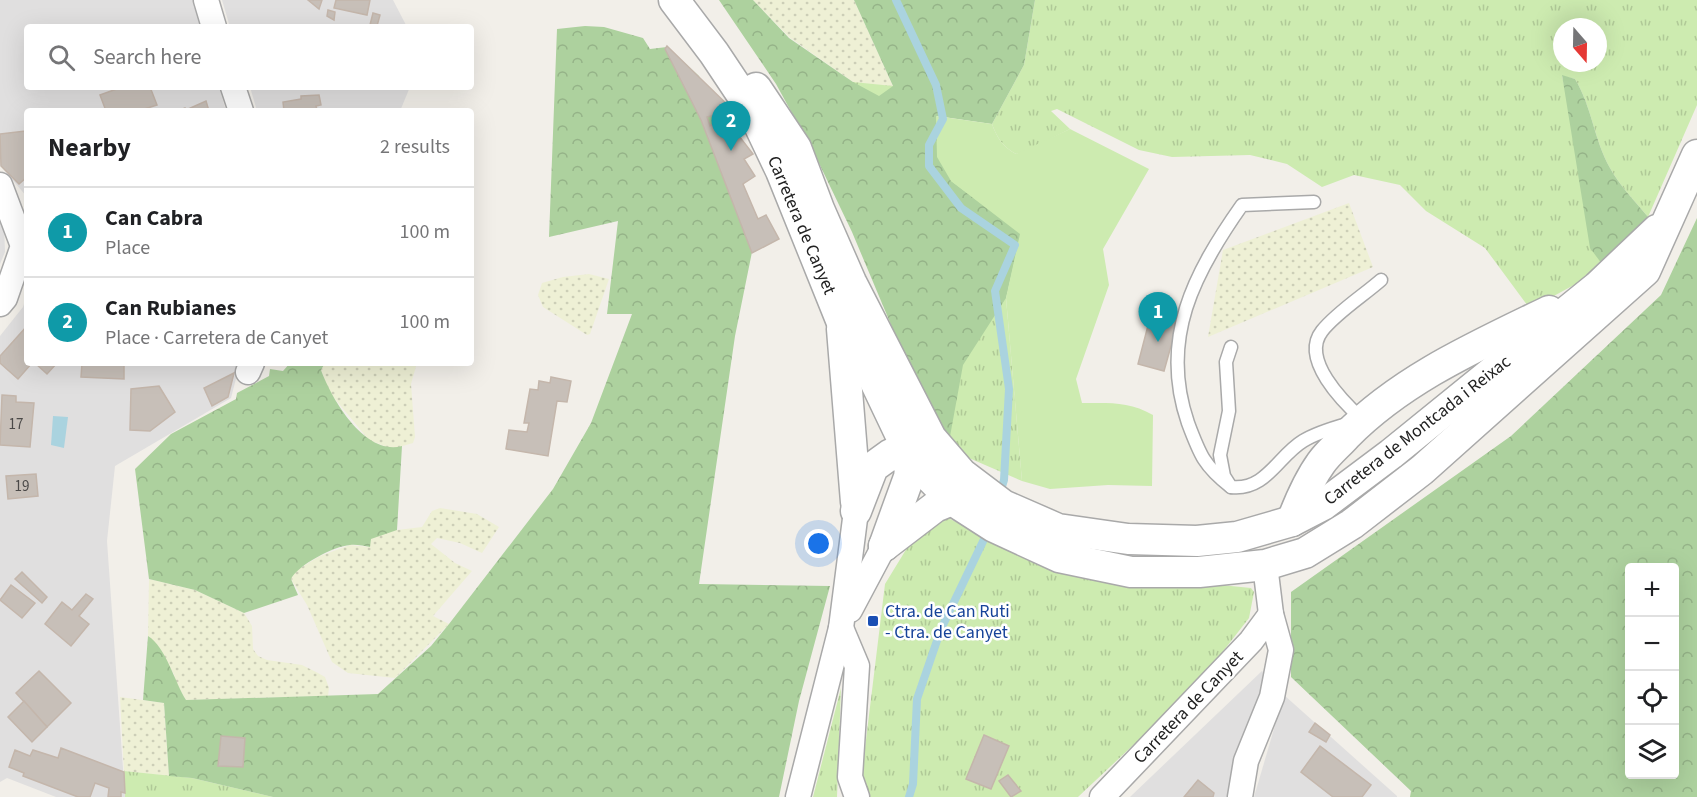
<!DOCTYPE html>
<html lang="en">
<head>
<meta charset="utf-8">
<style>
	:root { --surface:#fff; --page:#f6f6f6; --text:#202124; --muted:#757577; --line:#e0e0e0; --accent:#d40000 }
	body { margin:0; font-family:"Source Sans 3",sans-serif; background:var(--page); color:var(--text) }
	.controls { position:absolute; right:18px; bottom:18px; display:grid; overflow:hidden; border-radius:6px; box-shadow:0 6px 24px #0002 }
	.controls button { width:54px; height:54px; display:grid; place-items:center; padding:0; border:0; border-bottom:2px solid var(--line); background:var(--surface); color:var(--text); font:30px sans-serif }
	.compass { position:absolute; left:1553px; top:18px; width:54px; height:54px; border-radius:50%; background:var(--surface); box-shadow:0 6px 24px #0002; rotate:160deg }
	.you { position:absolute; left:819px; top:544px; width:21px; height:21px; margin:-15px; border:4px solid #fff; border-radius:50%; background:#1a73e8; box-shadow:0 0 0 9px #1a73e833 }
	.badge { display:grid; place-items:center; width:39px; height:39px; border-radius:50%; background:var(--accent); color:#fff; font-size:20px; font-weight:700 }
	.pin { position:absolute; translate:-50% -50px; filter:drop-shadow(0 2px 3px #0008) }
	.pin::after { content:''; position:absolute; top:32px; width:21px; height:18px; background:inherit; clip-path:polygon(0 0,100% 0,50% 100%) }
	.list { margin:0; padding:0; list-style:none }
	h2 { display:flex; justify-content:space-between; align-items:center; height:78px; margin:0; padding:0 24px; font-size:26px }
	h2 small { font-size:20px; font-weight:400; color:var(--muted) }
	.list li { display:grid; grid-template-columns:39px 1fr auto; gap:18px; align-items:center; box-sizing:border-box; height:90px; padding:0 24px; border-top:2px solid var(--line) }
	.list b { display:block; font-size:22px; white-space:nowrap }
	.list p { margin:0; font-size:20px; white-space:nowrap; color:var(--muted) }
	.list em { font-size:20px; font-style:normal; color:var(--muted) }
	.icon { flex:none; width:33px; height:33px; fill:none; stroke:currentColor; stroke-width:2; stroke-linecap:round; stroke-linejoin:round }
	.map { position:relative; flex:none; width:1697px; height:797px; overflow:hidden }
	.search { position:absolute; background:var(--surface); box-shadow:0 6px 24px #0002; left:24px; top:24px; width:450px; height:66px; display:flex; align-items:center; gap:15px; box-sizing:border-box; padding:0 21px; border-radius:6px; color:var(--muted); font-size:22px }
	.panel { position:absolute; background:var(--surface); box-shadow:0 6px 24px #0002; left:24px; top:108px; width:450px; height:258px; border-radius:6px }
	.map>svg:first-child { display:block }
</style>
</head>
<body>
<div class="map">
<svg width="1697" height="797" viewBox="0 0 1697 797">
	<defs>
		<pattern id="farmland-dots" width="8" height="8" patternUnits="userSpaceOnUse" patternTransform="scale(1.5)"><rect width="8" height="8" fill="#eef0d5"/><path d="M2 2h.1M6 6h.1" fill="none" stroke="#ccceb7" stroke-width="1.8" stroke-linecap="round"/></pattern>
		<pattern id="grass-tufts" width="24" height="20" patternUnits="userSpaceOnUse" patternTransform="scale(1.5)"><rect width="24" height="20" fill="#cdebb0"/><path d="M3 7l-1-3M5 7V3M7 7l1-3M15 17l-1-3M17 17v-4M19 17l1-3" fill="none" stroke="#b0c997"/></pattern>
		<pattern id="forest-crowns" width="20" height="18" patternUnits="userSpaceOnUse" patternTransform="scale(1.5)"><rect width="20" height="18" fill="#add19e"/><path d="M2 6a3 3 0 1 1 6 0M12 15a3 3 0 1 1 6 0" fill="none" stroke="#95b388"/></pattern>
	</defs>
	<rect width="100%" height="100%" fill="#f2efe9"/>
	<g fill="#e0dfdf">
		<polygon points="0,0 193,0 201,27 27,27 27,87 219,87 226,111 27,111 27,197 0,165"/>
		<polygon points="222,0 393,0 407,27 230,27"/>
		<polygon points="250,87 410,87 400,111 257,111"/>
		<polygon points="0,216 4,224 5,252 0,264"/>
		<polygon points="27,294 27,363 240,363 231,398 115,466 107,541 125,797 56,797 7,778 0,782 0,336 23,307"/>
		<polygon points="1262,671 1268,677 1233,797 1130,797"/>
		<polygon points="1284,695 1397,796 1397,797 1254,797"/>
	</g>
	<g fill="url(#farmland-dots)">
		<polygon points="753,0 854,0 893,86 879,96 853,82 789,37"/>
		<polygon points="1349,203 1373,267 1208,337 1223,250"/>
		<polygon points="589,274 609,279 590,334 587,335 543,307 538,295 542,283 563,277"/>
		<polygon points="325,363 417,363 411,384 415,437 413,443 392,449 369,440 329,392 321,370"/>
		<polygon points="440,508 477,514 499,527 482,553 460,543 437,538 431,544 455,563 472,571 433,616 449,624 395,678 348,673 332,662 307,605 291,579 294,572 320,556 350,545 369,547 371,539 389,531 422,527 432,511"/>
		<polygon points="149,579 195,590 244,613 252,626 253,649 258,656 267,660 302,665 318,673 325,677 329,688 328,696 186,700 175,682 174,674 148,636"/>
		<polygon points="120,697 164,703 169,776 124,771"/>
	</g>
	<g fill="url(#grass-tufts)" fill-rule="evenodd">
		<path d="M1035,0H1697V105L1648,217C1635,201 1619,185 1610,168C1594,140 1592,107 1575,79L1562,76L1605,268L1530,309L1485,248L1426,211L1400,185L1354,175L1322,187L1287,164L1250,155L1172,157L1139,150L1057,109L1051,111L1070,129L1024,152L1016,154C1003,147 997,138 992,124L1024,65ZM1562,27H1598V63H1562Z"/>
		<polygon points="853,82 893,86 936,116 937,157 1021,233 1006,298 1022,481 962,455 947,435"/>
		<polygon points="946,517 1050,568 1251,588 1254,592 1249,618 1196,686 1078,797 863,797 860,789 885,584 907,548 925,527"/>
		<polygon points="841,688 837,797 813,797"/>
		<polygon points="124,771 192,778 273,797 125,797"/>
	</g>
	<g fill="url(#forest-crowns)" fill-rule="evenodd">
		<polygon points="719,0 753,0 789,38 853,82 879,96 893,86 854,0 1035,0 1024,65 992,124 937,116 951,181 1021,233 1006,298 963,365 949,442 897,339 852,232 816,157 776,84"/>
		<path d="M585,26L604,27L643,38L650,49L667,47L699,76L719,125L711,142L752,252L735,336L699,584L830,586L799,701L779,797H273L192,778L169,776L164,703L143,700L148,636C166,647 175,683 186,700L378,694L431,646L449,624L553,489L591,423L632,314H607L618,221L549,237L557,29Z"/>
		<path d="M1562,75L1575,79C1592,107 1594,140 1610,168C1619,185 1635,201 1648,217L1642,231L1605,268L1590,248Z"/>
		<path d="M1697,218V797H1410L1411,791L1291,677V592L1511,436L1661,295ZM1630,568H1674V774H1630Z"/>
		<path d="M290,363H325L321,370C332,400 365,456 402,446L397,530L371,539L370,547C364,546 356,544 350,545C334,546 298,565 291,579L298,595L244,613L195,590L149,579L135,469L171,434L236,399L237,393L269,376L270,369L283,371Z"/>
	</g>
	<path fill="#cdebb0" d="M936,116L992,124C997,138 1003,147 1016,154L1070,129L1149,169L1103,249L1109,285L1076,379L1082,403C1108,403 1129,401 1153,415L1152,486L1108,485L1050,489L1022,481L1006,298L1020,234L951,181L937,157Z"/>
	<polygon fill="#aad3df" points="53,416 68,417 64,448 51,445"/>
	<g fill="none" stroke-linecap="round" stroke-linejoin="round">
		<g stroke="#aad3df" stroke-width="8">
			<polyline points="896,0 936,85 943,119 929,145 929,166 961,208 1015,245 995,291 1009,389 1004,480 999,496"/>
			<polyline points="909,797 913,784 917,699 941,629 988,531"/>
		</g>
	</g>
	<g fill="#c7bfb8" stroke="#c4b6ab" stroke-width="1.5">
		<polygon points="308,0 322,0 319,9"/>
		<polygon points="336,0 370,0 367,15 334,8"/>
		<polygon points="328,10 335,12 334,20 327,16"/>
		<polygon points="373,13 380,15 377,26 370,25"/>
		<polygon points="667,46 733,110 707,117 710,126 715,122 721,130 729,123 753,154 744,159 755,176 743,184 758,219 766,215 779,239 752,253 701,120 665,49"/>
		<polygon points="122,87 150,87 157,105 138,111 106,111 100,95"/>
		<polygon points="319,95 321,105 316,106 317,110 284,111 283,102 301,99 301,96"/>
		<polygon points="206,101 209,111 178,111 185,108 186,110"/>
		<polygon points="25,131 27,177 19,184 1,166 0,134"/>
		<polygon points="1151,314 1178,321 1164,371 1138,364"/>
		<polygon points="27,326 27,363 32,363 18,379 0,363 0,356"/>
		<polygon points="35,363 57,363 47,374"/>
		<polygon points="82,363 124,363 124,379 81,377"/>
		<polygon points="234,373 228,397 212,406 204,388"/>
		<polygon points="551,377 571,381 567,402 557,401 548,456 506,449 509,430 527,432 529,423 524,423 530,389 538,390 539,381 550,383"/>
		<polygon points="159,386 175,412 150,431 130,430 131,389"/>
		<polygon points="2,395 16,396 16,402 34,403 30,447 0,445"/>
		<polygon points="36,474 38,496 8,499 6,476"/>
		<polygon points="22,572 47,597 42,603 15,579"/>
		<polygon points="11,585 35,603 22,618 0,600"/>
		<polygon points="86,594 93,599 79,616 89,624 71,646 45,624 62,602 72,610"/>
		<polygon points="39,671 71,703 47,727 16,693"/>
		<polygon points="24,701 47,727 32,742 8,717"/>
		<polygon points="1315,723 1330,735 1326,742 1309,732"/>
		<polygon points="984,735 1009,746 991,789 966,779"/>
		<polygon points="221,736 245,738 243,767 218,766"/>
		<polygon points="1320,746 1371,785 1362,797 1333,797 1301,772"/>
		<polygon points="61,748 124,772 125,793 121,792 121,797 108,797 109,788 95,783 90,797 78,797 23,776 24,773 9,767 15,750 30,756 33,750 58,758"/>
		<polygon points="1008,775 1021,791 1011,797 999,781"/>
		<polygon points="1198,780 1214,793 1213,797 1184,797"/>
	</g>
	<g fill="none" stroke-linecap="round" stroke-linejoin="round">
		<g stroke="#a9a9a9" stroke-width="15">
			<g id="service">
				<path d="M1231,347L1226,362L1229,411L1220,455L1224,476L1231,487C1266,491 1278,456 1303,441C1316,433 1333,428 1347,424"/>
				<path d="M1363,420C1343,402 1300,359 1322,331C1336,313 1364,295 1381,280"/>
				<path d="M1231,487C1204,466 1200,455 1188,423C1159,339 1194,273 1242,205L1314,202"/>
			</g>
		</g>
		<g stroke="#a9a9a9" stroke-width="27">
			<g id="minor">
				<polyline points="206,0 214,27"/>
				<polyline points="233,87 241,111"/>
				<polyline points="0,185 23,246 5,298 0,304"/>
				<polyline points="248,372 252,363"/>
				<polyline points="850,610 884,546"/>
				<polyline points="841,628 857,666 850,777 857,797"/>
				<polyline points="798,797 841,628 856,511"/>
				<polyline points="1102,797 1251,641 1271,614"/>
				<polyline points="1240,797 1246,761 1272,697 1281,650 1271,614 1265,565"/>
			</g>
		</g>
		<g stroke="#a9a9a9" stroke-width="33">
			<g id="tertiary">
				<polyline points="674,0 714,53 752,110 781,171 841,320 872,375 912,459 952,500 994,527 1059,557 1131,572 1199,572 1265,565 1305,553 1352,524 1422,470 1645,271 1697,155"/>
				<polyline points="756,88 796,148 819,209 851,282 931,438 962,474 1003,505 1058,529 1128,539 1197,541 1237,537 1292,521 1323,505 1391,454 1597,287 1657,230"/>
				<polyline points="842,329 856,502"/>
				<polyline points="856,511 873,467 891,454 926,463"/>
				<path d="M1292,521C1300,500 1308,481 1321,463C1328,453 1338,445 1346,436C1402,379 1477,346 1549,311"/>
				<polyline points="884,546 909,477 913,445"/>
				<polyline points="884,546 935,507 952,500"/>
			</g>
		</g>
		<use href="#service" stroke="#fff" stroke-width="12"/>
		<use href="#minor" stroke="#fff" stroke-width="24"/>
		<use href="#tertiary" stroke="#fff" stroke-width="30"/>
	</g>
	<rect fill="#1a4fb4" stroke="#fff" stroke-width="2" x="867" y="615" width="12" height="12" rx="3"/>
	<g text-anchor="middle" stroke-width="5" stroke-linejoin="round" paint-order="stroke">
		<g font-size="15" fill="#4b4948">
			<text x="16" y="429">17</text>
			<text x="22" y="491">19</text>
		</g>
		<g font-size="18" fill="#222" stroke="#fff">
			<text transform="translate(802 225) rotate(67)" y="6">Carretera de Canyet</text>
			<text transform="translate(1417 430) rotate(-38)" y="6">Carretera de Montcada i Reixac</text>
			<text transform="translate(1188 707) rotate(-46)" y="6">Carretera de Canyet</text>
		</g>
		<g font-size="18" fill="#164399" stroke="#fff" text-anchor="start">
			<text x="885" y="617">Ctra. de Can Ruti<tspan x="885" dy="21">- Ctra. de Canyet</tspan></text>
		</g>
	</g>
</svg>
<div class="controls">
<button>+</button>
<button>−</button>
<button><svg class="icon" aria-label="locate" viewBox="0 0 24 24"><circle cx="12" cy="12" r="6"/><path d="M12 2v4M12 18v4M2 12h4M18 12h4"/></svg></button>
<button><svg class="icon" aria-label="layers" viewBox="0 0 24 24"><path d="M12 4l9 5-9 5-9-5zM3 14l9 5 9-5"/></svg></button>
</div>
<svg class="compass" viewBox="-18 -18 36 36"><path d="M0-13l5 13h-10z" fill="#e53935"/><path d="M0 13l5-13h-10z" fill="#757577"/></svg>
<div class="you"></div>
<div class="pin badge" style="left:1158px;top:342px;background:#0f9aa8">1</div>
<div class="pin badge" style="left:731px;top:151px;background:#0f9aa8">2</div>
<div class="search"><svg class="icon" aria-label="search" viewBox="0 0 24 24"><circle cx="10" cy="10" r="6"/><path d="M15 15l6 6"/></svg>Search here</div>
<section class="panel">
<h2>Nearby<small>2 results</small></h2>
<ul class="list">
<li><span class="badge" style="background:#0f9aa8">1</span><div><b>Can Cabra</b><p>Place</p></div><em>100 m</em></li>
<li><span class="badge" style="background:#0f9aa8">2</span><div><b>Can Rubianes</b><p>Place · Carretera de Canyet</p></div><em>100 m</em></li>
</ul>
</section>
</div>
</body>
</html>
